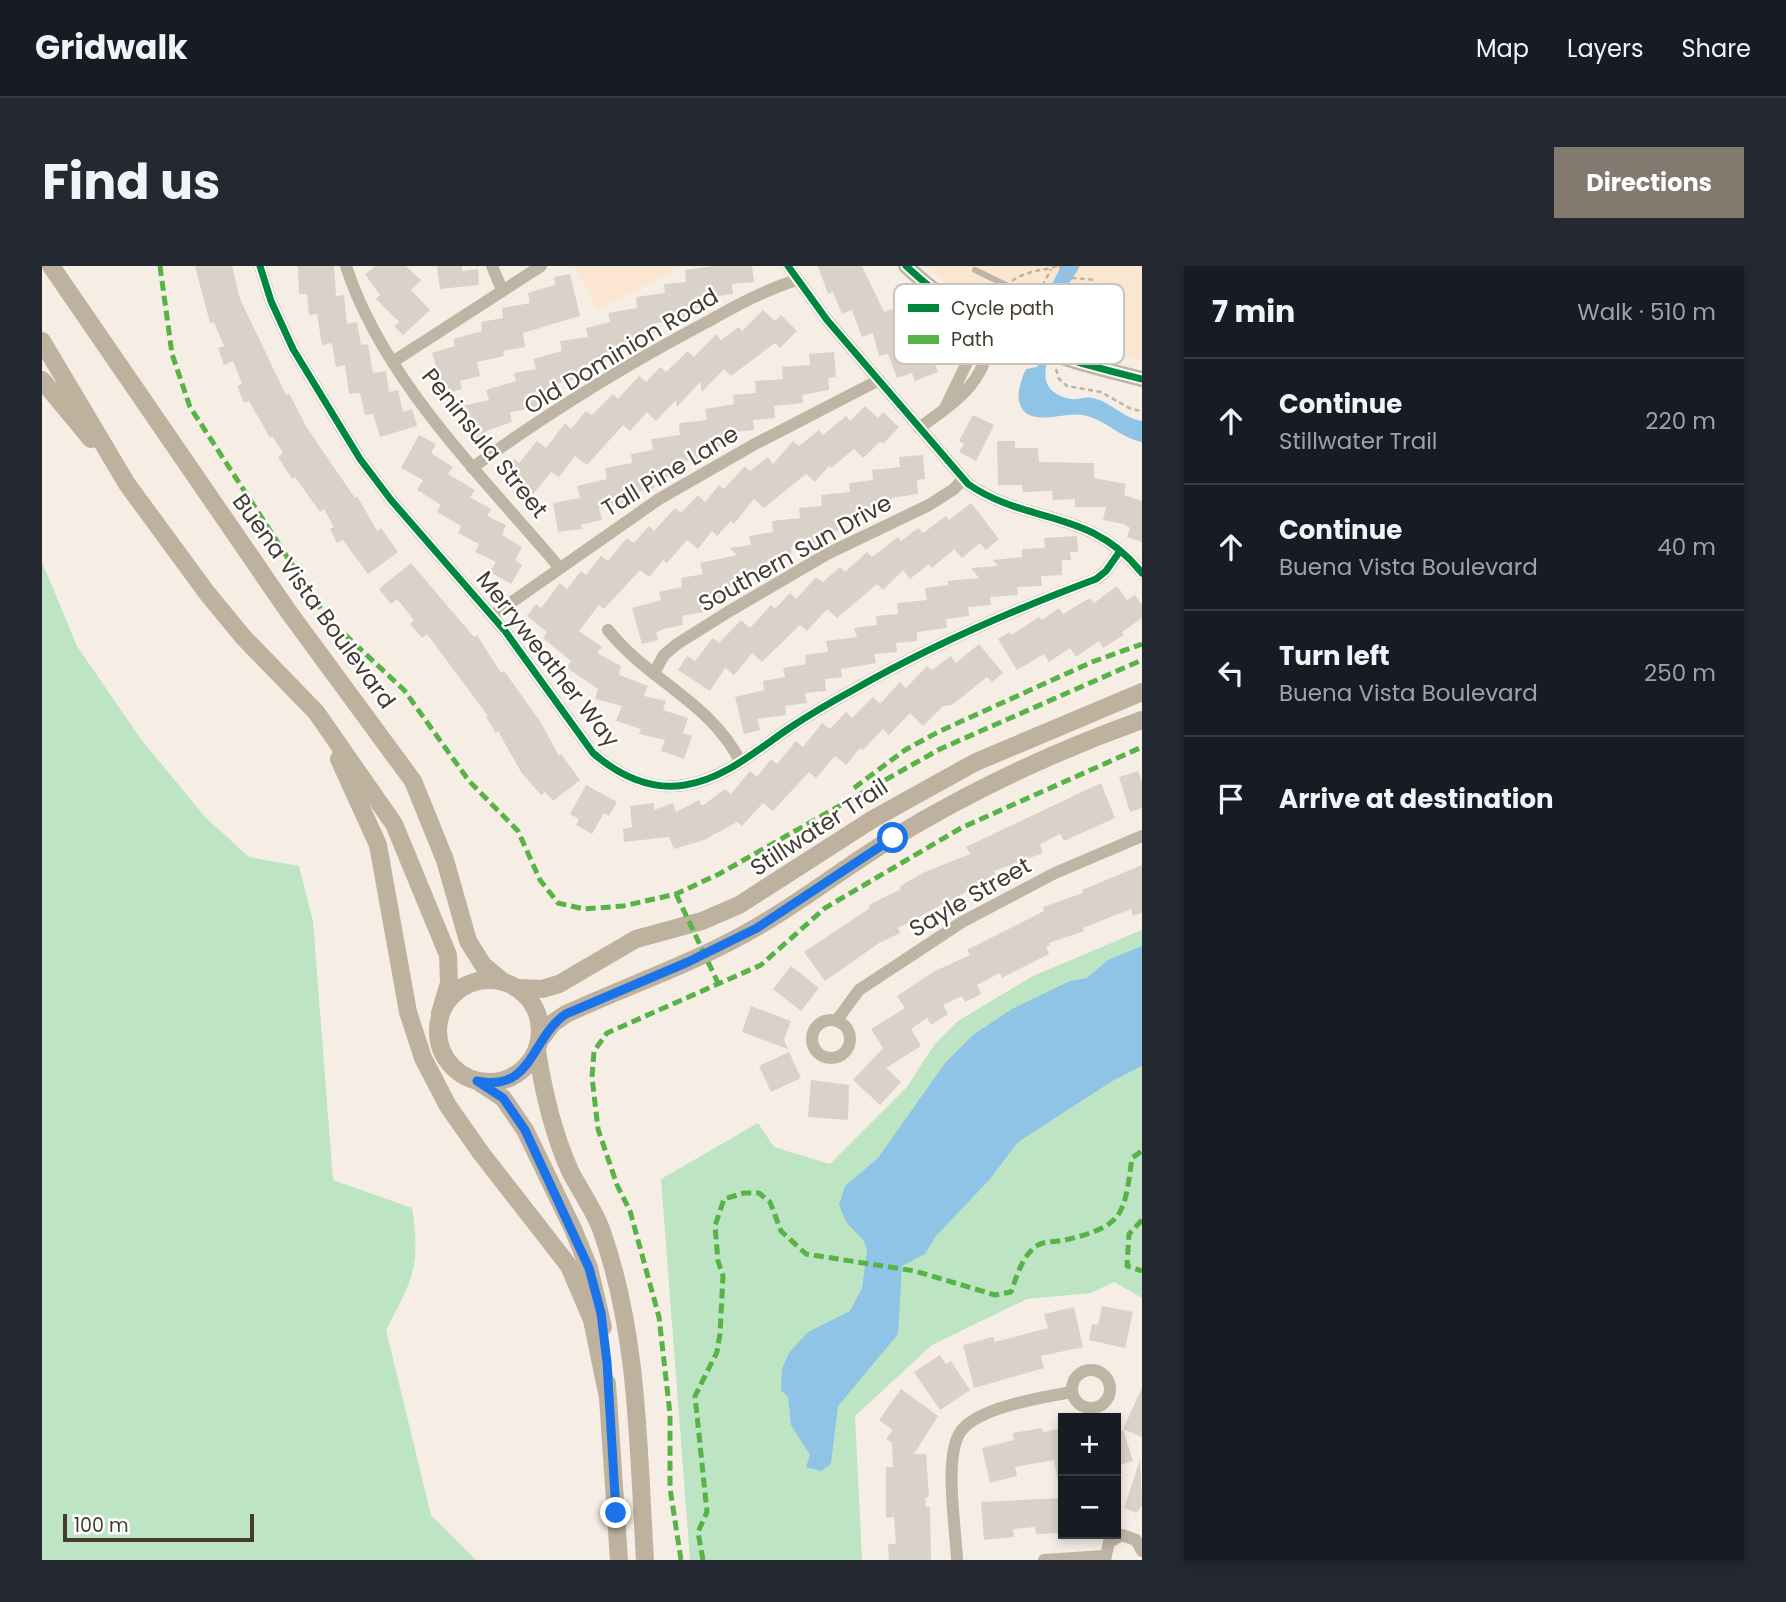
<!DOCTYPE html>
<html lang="en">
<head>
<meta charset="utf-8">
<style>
	:root { --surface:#171b24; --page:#242831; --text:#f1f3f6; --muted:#9ea1a6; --line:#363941; --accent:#827a6f }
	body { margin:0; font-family:Poppins,sans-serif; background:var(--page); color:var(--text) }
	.controls { position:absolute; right:21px; bottom:21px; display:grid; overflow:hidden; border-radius:0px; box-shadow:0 4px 10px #0003 }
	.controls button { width:63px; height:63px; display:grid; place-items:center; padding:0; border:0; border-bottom:2px solid var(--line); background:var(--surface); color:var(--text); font:35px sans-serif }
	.scale { position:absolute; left:21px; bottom:18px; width:191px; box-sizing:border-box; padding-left:7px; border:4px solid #443b30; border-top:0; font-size:19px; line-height:24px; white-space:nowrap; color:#443b30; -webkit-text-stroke:5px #fff; paint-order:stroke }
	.stop { position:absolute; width:21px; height:21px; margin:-16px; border:5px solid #1a73e8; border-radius:50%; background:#fff }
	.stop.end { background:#1a73e8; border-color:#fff; box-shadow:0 2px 7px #0008 }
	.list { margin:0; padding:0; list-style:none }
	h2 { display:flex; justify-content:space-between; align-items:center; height:91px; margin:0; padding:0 28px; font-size:30px }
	h2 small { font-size:23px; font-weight:400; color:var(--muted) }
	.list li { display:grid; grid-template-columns:46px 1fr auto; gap:21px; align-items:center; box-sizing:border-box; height:126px; padding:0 28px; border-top:2px solid var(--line) }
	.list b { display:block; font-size:26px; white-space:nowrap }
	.list p { margin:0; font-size:23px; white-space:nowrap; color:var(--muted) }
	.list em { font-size:23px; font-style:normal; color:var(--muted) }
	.icon { flex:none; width:38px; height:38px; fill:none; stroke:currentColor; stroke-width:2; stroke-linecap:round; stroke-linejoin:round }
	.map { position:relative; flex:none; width:1100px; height:1294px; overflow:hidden; border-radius:0px }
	header { display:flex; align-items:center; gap:42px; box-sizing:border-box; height:98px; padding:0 35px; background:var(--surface); border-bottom:2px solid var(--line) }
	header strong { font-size:33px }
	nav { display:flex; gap:38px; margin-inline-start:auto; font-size:24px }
	.intro { display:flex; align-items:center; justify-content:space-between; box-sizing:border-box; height:168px; padding:0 42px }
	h1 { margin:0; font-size:49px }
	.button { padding:18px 32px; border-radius:0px; background:var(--accent); color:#fff; font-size:24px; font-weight:700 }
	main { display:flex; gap:42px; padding:0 42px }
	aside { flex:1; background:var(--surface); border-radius:0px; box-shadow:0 4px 10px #0003 }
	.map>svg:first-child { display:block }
</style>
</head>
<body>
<header>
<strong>Gridwalk</strong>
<nav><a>Map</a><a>Layers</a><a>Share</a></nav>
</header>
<div class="intro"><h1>Find us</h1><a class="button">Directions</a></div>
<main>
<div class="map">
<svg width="1100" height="1294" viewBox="0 0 1100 1294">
	<rect width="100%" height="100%" fill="#f6eee5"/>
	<g fill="#fbe7d1">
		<polygon points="531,0 640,0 556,44"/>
		<polygon points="883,0 1100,0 1100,95 984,64 916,28"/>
	</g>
	<g fill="#bde4c3">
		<path d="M0,296L35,380L98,472L163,551L207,591L257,600L271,655L291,914L370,942C379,1000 371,1013 344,1064L389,1249L434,1294H0Z"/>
		<polygon points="1100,664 1100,1032 1072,1016 1049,1027 985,1033 890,1079 813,1150 820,1294 648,1294 619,913 716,857 732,881 788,898 865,821 892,779 916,755 991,710"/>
	</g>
	<g fill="#8fc4e7">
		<path d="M1019,0H1038C1031,13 1018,27 1019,44C1020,53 1024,58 1022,67L1012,73C1004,99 992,125 1029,133C1037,134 1043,130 1051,132C1069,136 1081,152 1100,155V176C1078,172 1063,153 1041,149C1021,145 984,164 977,135C975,126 980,111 984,103L995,101L1006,69L1001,55L1011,16Z"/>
		<polygon points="1100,680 1100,800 1072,814 976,876 947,914 894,970 883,988 860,1000 856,1068 796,1140 789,1198 779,1205 764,1201 768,1189 749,1159 746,1131 739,1124 740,1103 747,1087 766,1066 808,1045 820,1022 825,985 822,975 804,956 797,939 803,920 836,892 903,797 931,769 970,743 1028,715 1045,712 1066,694"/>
	</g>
	<g fill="#dad2c9">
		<polygon points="153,0 190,0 198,33 244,129 247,127 265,162 313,232 315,230 335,265 339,262 356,286 326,308 301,274 295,277 288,263 292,261 282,243 278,246 253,211 250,213 236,191 241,187 230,170 228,172 207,135 202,137 195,120 200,118 191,95 182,99 176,82 182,80 172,56 168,57"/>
		<polygon points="256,0 292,0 294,30 302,29 305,58 315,56 319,79 326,78 331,107 344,105 347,126 356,124 361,146 370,143 375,160 338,171 331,148 323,149 318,127 307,128 303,99 294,101 290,77 280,79 275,48 267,49 265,28 257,28"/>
		<polygon points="334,0 364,0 379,14 369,24 388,44 361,69 352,60 357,56 334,33 338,29 323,8"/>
		<polygon points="395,0 420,0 420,5 436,3 437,19 398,23"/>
		<polygon points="671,0 710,0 712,16 690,18 691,28 662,32 663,41 642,43 643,54 613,57 615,67 594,70 588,73 590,81 568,85 570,93 539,100 541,111 515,118 517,125 495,131 496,141 468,146 470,156 444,165 446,173 428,177 420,140 447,134 444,124 474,115 472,107 494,103 491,93 520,85 518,75 546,71 544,62 568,56 566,47 595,42 594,31 623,27 622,18 644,16 643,4"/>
		<polygon points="776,0 820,0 842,46 856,41 864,65 870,63 876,88 887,84 896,106 873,115 870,107 855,112 846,88 837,90 831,67 820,71 810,44 800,48 791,26 786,28"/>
		<polygon points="528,8 538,50 481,67 483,81 461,85 462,90 435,96 438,110 418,115 420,123 396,130 389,106 395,104 390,87 413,80 411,73 440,65 439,56 461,52 460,42 488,37 486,27 513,19 512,11"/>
		<polygon points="721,44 733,55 739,49 755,65 738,82 733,77 689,110 682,103 660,126 658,116 635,141 634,134 614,155 605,146 588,165 581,159 545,199 533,190 517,211 509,206 491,228 462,205 472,193 477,197 495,175 504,182 523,157 529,163 544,145 550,149 571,128 576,133 597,110 604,116 618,101 624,106 646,85 652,91 674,68 679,74 697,61 700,65"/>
		<polygon points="792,86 794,111 786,112 787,124 760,129 761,137 732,140 733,152 711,154 712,164 682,167 684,179 658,184 659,193 630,197 632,210 611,213 613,222 585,228 587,237 557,242 560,254 539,259 540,263 516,266 511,237 538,232 535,220 565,213 563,202 590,197 589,188 611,184 609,173 638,169 637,157 665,154 663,143 692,138 691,129 714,127 713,115 741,113 740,101 768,99 767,88"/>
		<polygon points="823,140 836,152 841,146 857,161 841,178 838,176 821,192 812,183 789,202 787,200 773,216 764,208 722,242 712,233 692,258 689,255 675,270 670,265 656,283 645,274 625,297 621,294 607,311 598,304 562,343 557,339 537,365 560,381 555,387 579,400 577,409 606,420 602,430 624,435 621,444 646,452 641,467 650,470 642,493 619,485 623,474 597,468 599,463 574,455 580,440 553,433 556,423 525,402 529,395 501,372 505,366 485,350 494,338 499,342 518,317 525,323 539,305 544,309 559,290 566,295 585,272 592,277 607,260 612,265 633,242 639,247 656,229 663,236 677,219 682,223 703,200 708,205 726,191 731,198 751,175 757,180 777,164 781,169 804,150 808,155"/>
		<polygon points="931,149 952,159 934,195 917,186 922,178 917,175"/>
		<polygon points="377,169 394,178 389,187 411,201 406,208 433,224 428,231 449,243 445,250 464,259 460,269 480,281 473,294 480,299 469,318 448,306 454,296 433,286 437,278 416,267 419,260 395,246 399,239 375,224 381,214 359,202"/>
		<polygon points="955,175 973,175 973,182 996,182 997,196 1052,197 1052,212 1084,218 1082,229 1100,235 1100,276 1085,271 1088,262 1082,258 1061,254 1064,241 1033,241 1033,233 1011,234 1010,225 981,226 980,219 956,219"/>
		<polygon points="881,189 883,213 875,214 876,228 849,232 850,241 828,243 829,252 806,254 798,257 799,264 778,267 779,277 749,281 750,293 730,295 731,304 708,308 710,317 680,322 682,332 661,336 662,346 640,350 641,359 621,363 614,367 616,374 600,378 590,342 619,334 617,326 640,321 639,312 661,308 658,297 695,289 688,282 709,279 707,270 731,266 730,255 758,252 757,242 780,240 779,229 808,226 807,217 831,214 830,204 858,201 857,191"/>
		<polygon points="929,237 957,273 944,284 938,277 920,292 912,283 890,302 887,298 868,313 861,304 841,324 835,318 795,352 785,343 765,365 758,359 720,396 710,387 692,409 683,402 668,425 636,404 645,390 653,395 671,372 677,377 699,354 708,362 729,339 733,343 748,327 754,333 774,311 781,316 798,301 803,306 825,286 830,291 856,271 859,275 876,262 881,267 904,250 907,254"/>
		<polygon points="1035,270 1036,286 1028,286 1029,294 1020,294 1020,309 999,310 1000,320 975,321 976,329 948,331 949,339 926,341 927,350 904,353 905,362 875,366 875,375 854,377 855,386 832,388 834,397 799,403 800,411 783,413 784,425 763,427 765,437 743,440 744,449 715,453 718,464 702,468 693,431 722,424 721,415 743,411 741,402 764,398 763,389 786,386 784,375 815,371 812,362 835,359 834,350 856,348 855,337 885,334 883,322 906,319 906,315 937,312 929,302 956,300 951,294 980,291 980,283 1003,282 1002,272"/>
		<polygon points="369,297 432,371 435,369 459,407 462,405 498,455 517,490 519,488 538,514 511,535 503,526 499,529 479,506 456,465 454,467 444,451 446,450 385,368 380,372 368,358 372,354 355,333 349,338 337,323"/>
		<polygon points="1075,320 1085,334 1093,329 1100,339 1100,352 1080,366 1082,369 1061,382 1057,375 1034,391 1028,382 1007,396 1002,388 975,404 956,373 968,366 969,369 997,351 1000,354 1017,342 1021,348 1048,332 1052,337"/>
		<polygon points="937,378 961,407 950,416 945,411 910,439 901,440 881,460 868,447 847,469 841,463 821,484 818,482 804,499 793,490 774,512 767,506 731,545 721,537 700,560 695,556 662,574 632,583 627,571 582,576 581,563 590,561 588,540 612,537 612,544 631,537 634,546 657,534 660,540 683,523 689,528 708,505 715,511 729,493 735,498 754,475 761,481 780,457 788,463 804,446 810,452 831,431 838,438 858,416 864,422 885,400 890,404 909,390 914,397"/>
		<polygon points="1096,505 1100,516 1100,542 1088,546 1077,511"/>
		<polygon points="1059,517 1073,552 1022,575 1018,568 998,578 1001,587 952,605 954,610 856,662 858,667 837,677 783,715 762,686 828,642 827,639 859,623 858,620 883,606 928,588 924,581"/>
		<polygon points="544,519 575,536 567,550 562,547 550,568 534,559 537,553 528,548"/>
		<polygon points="1100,599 1100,647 1091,650 1089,643 1041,662 1042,665 1007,677 1008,679 1004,681 1007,688 960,712 958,707 935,719 939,728 923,736 920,730 901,739 906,748 889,759 885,752 869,763 879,780 844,802 859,816 838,839 811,814 841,782 829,763 863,742 855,730 891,706 928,689 925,684 1002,645 1001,641 1041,627 1040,624"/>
		<polygon points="749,700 777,722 759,745 731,723"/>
		<polygon points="709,740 749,755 742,774 746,783 700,766"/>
		<polygon points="747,786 759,812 729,826 717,800"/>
		<polygon points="769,814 807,819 806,854 766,851"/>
		<polygon points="1060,1040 1091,1046 1083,1082 1047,1074 1050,1058 1056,1059"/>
		<polygon points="1032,1041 1041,1081 999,1090 1002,1102 932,1122 921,1079 951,1071 953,1076 1006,1062 1002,1048"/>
		<polygon points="898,1089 904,1098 909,1095 928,1124 898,1144 872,1106"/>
		<polygon points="1100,1122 1100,1171 1081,1163 1091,1195 1074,1200 1074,1178"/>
		<polygon points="859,1123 896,1150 872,1188 884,1188 887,1231 883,1232 884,1241 888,1241 889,1294 847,1294 846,1278 854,1278 852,1251 844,1252 844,1201 851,1201 850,1177 844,1173 851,1164 837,1154"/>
		<polygon points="1000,1162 1001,1166 1021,1162 1021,1216 1016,1216 1012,1194 973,1201 975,1210 948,1217 940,1182 972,1174 971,1167"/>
		<polygon points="1098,1194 1100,1239 1095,1247 1082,1242"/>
		<polygon points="1021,1232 1021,1267 994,1268 993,1261 971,1263 972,1271 942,1274 939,1236"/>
	</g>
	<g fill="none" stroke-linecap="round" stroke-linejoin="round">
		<g stroke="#bcb4a9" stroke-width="2.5" stroke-dasharray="5 3.5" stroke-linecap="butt">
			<polyline points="1017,0 1030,12 1055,14"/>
			<path d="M970,15C986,4 999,5 1017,0"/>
			<path d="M997,68C981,48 1000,22 1009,3"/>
			<polyline points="1014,103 1017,113 1025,120 1059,126 1089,143 1100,145"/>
		</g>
		<polyline stroke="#bfb5a4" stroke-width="6" points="933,4 964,19 951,61"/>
		<g stroke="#bfb5a4" stroke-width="12">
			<path d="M218,0L229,35L251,83L318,193L349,234L463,365L551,487C576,509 609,525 643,519C683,513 716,483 749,461C770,447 791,435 813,423C890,379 971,344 1054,313L1064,305L1078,285"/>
			<path d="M304,0C340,113 442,212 517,301"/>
			<polyline points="450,0 460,24"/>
			<path d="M746,0L785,54L926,218C985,259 1049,242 1100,307"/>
			<polyline points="352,95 499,0"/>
			<polyline points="903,142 933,80 950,63"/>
			<path d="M877,162C917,133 945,116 950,63"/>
			<path d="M430,202C504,148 582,100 663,57C692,41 722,24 755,14"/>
			<polyline points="450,350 617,233 713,178 837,114"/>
			<path d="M566,364C606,414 669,437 698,495"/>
			<polyline points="612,407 622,389 635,378 686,346 785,288 887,239 912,223 921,213"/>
			<polyline points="795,754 817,724 920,656 1013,607 1100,570"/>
			<circle cx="789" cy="773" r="19"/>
			<circle cx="1049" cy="1123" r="19"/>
			<path d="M915,1294C914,1263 901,1190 919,1165C937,1141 1002,1131 1030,1126"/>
			<polyline points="1002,1294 1062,1290"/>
			<polyline points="1063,1294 1067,1276 1080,1269 1094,1274 1100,1285"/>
		</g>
		<path stroke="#bfb5a4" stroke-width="16" d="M864,0C939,70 1003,89 1100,113"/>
		<g stroke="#beb29f" stroke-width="18">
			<polyline points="9,0 246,345 371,515 403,594 426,675 441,699 460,715"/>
			<polyline points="0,75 85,218 165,327 202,372 274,446 352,558 406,689 407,717 398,747"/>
			<polyline points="0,114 49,173"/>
			<polyline points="297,493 336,579 366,746 381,792 406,840 439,887 527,1000 550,1054 565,1127"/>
			<circle cx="447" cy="765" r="51"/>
			<polyline points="477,722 500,723 517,718 594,673 660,655 697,639 831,553 934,496 1100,426"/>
			<path d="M498,774L511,757L524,748C587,719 653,697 713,662C761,635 804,600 851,572C930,524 1013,485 1100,454"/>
			<path d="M495,785C502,827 511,868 529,907C539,926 552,944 559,963C597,1069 596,1183 603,1294"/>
			<polyline points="435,815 461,832 483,864 531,963 547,1002 561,1061"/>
			<polyline points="565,1117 577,1294"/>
		</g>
		<g stroke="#57b346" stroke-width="5" stroke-dasharray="10 5" stroke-linecap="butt">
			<polyline points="118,0 130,88 148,141 284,351 362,424 427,515 476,565 498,614 516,637 542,643 581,640 634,628 677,608 898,483 1100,394"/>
			<polyline points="812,522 863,484 896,466 1050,396 1100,378"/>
			<polyline points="634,628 676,717"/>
			<polyline points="1100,954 1087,968 1085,1000 1100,1005"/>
			<polyline points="639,1294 628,1222 628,1148 617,1051 588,945 575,919 556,863 550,811 552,785 565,767 719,699 783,642 919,562 1100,481"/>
			<path d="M661,1294L656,1266L665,1246L653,1130L675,1086L678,1068L681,1010L676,995L673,960L682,933L702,927H717L728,936L739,965L764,988L873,1005L953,1029L969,1026C975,1010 980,989 996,979C1003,975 1015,976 1023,974C1082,960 1082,950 1090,892L1100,885"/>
		</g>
		<g stroke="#fff" stroke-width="11">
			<g id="cycleway">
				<path d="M218,0L229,35L251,83L318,193L349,234L463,365L551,487C576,509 609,525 643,519C683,513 716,483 749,461C770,447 791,435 813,423C890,379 971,344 1054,313L1064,305L1078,285"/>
				<path d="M746,0L785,54L926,218C985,259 1049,242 1100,307"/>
				<path d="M864,0C939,70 1003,89 1100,113"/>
			</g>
		</g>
		<use href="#cycleway" stroke="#00873e" stroke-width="7"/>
	</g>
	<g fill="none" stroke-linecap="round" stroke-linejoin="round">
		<path stroke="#1a73e8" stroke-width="9" d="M574,1247L565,1096L559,1047L547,1002L483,864L461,832L435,815C491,827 489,771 524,748L646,696L715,662L851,572"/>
	</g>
	<g text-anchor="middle" stroke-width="5" stroke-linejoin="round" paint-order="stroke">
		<g font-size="23" fill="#443b30" stroke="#fff">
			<text transform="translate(579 85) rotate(-31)" y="8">Old Dominion Road</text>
			<text transform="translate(443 177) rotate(51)" y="8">Peninsula Street</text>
			<text transform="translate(628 205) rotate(-31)" y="8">Tall Pine Lane</text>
			<text transform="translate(753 287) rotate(-29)" y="8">Southern Sun Drive</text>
			<text transform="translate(272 335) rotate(54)" y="8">Buena Vista Boulevard</text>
			<text transform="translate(506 393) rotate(52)" y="8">Merryweather Way</text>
			<text transform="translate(777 561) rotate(-33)" y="8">Stillwater Trail</text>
			<text transform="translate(928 631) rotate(-30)" y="8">Sayle Street</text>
		</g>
	</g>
	<rect x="852" y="18" width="230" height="80" rx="10" fill="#fff" stroke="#c7c4c1" stroke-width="2"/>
	<rect x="866" y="38" width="31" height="8" fill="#00873e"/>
	<rect x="866" y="69" width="31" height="9" fill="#57b346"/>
	<g font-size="19" fill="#443b30">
		<text x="909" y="49">Cycle path</text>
		<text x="909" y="80">Path</text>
	</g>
</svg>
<div class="controls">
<button>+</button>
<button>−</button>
</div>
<div class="scale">100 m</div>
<div class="stop" style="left:851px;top:572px"></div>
<div class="stop end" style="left:574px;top:1247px"></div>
</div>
<aside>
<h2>7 min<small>Walk · 510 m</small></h2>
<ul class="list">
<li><svg class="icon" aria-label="ahead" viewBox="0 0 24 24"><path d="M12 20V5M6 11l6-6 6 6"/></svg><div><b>Continue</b><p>Stillwater Trail</p></div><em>220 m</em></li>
<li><svg class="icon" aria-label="ahead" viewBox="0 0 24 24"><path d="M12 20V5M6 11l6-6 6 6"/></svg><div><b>Continue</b><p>Buena Vista Boulevard</p></div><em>40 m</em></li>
<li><svg class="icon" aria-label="left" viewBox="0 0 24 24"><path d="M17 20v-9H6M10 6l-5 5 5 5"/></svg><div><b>Turn left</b><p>Buena Vista Boulevard</p></div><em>250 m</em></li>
<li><svg class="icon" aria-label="arrive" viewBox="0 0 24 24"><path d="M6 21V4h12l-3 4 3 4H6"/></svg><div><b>Arrive at destination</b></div></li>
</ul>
</aside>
</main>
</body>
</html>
